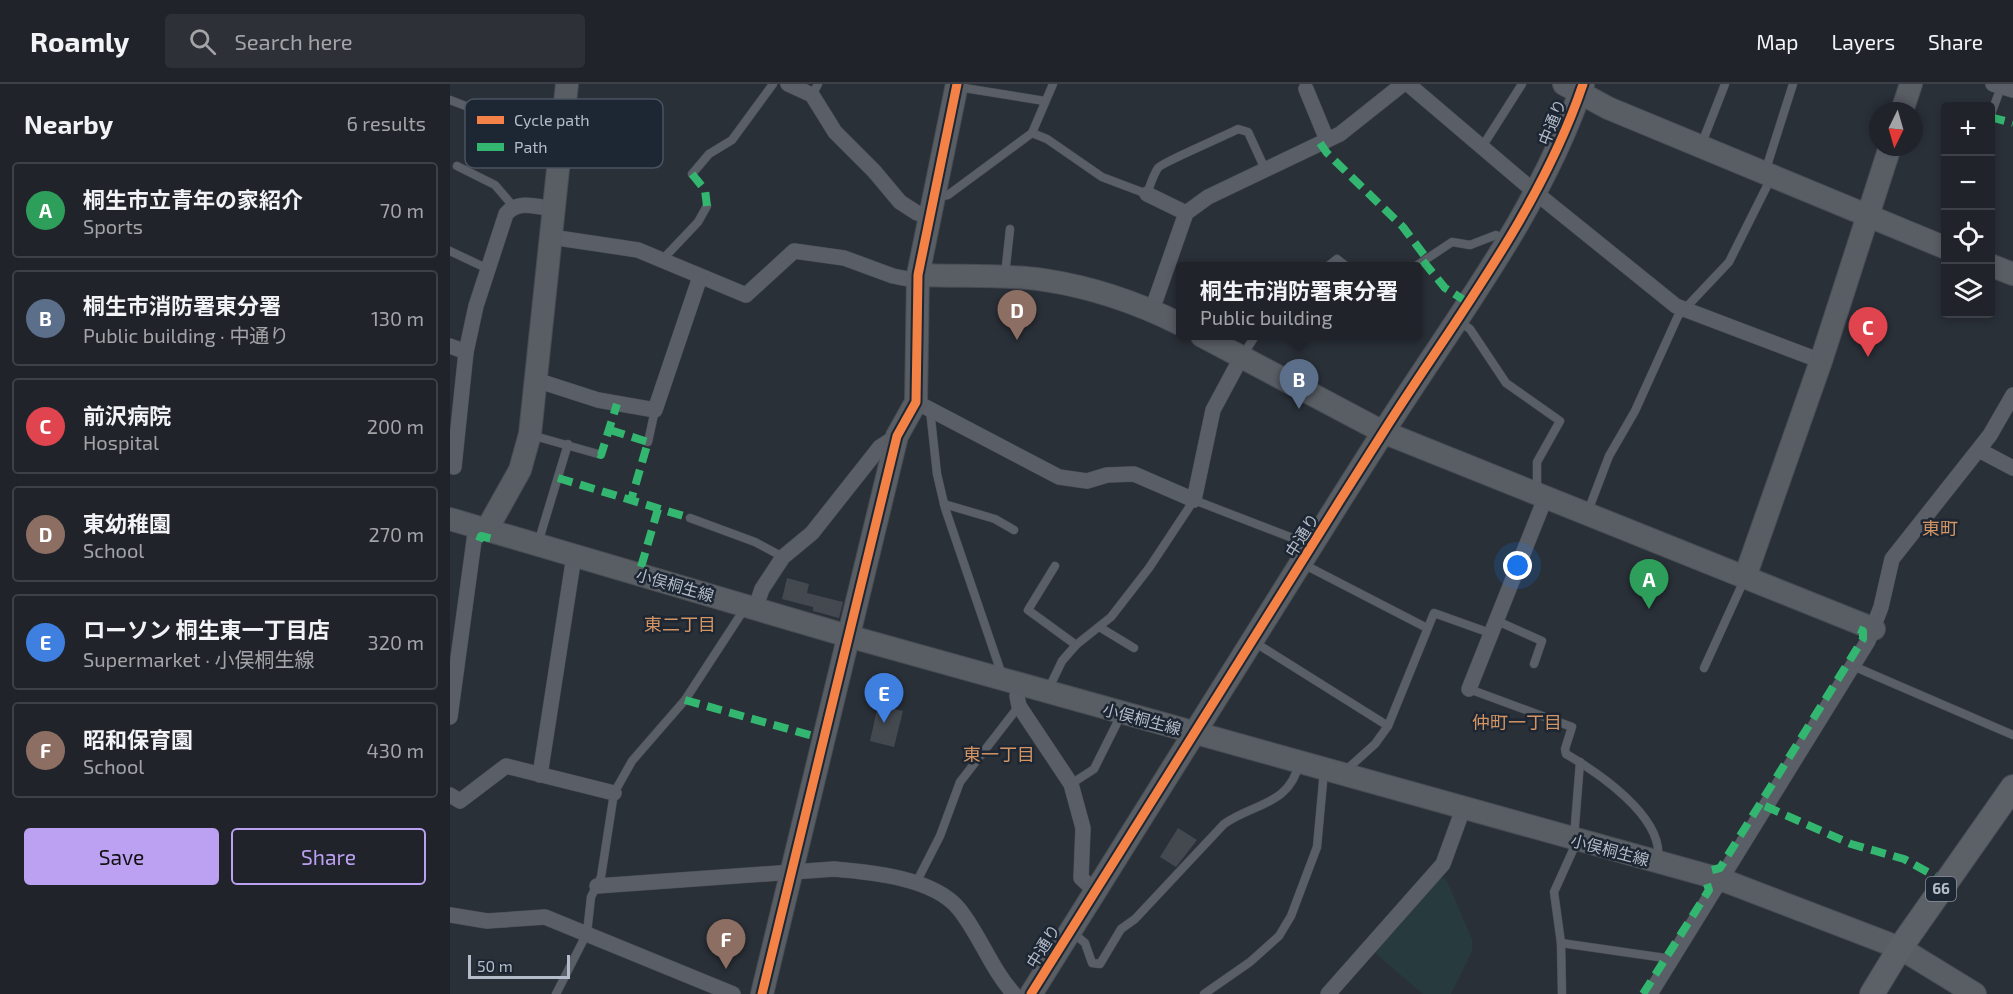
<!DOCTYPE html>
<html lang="en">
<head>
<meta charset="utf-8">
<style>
	:root { --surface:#20242a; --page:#2d3036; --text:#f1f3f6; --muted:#a2a4a8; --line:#3d4147; --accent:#bca0f2 }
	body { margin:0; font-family:"Exo 2","Noto Sans JP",sans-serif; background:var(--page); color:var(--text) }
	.controls { position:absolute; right:18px; top:18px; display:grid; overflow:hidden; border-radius:6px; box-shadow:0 3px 9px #0003 }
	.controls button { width:54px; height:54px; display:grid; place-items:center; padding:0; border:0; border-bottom:2px solid var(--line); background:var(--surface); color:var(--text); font:30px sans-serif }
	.compass { position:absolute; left:1419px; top:18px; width:54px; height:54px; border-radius:50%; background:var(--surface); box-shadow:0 3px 9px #0003; rotate:185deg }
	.scale { position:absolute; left:18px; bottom:15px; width:102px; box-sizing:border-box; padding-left:6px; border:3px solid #b4bcc9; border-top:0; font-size:16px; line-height:21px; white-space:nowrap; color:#b4bcc9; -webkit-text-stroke:4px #1d2633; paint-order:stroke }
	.you { position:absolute; left:1068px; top:482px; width:21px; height:21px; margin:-15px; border:4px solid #fff; border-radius:50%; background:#1a73e8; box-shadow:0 0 0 9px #1a73e833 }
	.badge { display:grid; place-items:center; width:39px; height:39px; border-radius:50%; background:var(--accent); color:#fff; font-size:20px; font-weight:700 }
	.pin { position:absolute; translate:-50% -50px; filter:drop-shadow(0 2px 3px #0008) }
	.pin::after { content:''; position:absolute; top:32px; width:21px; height:18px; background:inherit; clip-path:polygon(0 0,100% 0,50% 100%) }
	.popup { position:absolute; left:726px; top:178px; width:246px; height:78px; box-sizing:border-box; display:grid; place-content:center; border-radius:6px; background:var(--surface); filter:drop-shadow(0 2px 4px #0005); font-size:20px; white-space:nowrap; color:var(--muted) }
	.popup b { font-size:22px; color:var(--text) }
	.popup::after { content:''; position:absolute; left:50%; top:100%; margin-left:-12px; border:12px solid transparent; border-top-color:var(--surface) }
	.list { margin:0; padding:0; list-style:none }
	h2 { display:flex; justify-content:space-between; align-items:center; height:78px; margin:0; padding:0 24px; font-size:26px }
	h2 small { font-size:20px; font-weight:400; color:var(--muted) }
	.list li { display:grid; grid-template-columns:39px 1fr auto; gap:18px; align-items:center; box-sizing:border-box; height:96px; margin:0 12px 12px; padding:0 12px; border:2px solid var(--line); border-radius:6px }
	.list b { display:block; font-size:22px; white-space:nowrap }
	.list p { margin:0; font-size:20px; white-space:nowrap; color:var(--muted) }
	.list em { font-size:20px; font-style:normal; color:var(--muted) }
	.actions { display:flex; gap:12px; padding:18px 24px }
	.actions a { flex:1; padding:14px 0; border:2px solid var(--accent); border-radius:6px; text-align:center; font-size:21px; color:var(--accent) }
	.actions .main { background:var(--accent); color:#111 }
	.icon { flex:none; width:33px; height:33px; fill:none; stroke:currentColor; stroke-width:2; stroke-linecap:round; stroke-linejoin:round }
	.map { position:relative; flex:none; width:1563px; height:910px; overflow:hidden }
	header { display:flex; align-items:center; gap:36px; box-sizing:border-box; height:84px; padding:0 30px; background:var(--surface); border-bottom:2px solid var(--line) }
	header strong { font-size:28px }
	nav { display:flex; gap:33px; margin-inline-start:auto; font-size:21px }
	.search { width:420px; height:54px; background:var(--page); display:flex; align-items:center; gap:15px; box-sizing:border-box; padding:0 21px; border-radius:6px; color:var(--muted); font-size:22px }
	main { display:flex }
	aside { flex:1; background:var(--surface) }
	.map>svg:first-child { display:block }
</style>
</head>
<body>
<header>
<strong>Roamly</strong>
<div class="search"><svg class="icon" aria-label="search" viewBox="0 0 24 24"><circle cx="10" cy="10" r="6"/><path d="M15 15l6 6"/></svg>Search here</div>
<nav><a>Map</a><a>Layers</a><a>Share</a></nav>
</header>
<main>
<aside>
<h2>Nearby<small>6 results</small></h2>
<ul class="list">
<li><span class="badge" style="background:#2e9e5b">A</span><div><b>桐生市立青年の家紹介</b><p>Sports</p></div><em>70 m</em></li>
<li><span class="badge" style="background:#5c6f8a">B</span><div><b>桐生市消防署東分署</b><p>Public building · 中通り</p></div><em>130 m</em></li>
<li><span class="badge" style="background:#e0444e">C</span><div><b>前沢病院</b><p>Hospital</p></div><em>200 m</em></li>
<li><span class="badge" style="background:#8d6e63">D</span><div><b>東幼稚園</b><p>School</p></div><em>270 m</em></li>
<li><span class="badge" style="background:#3f7fe0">E</span><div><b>ローソン 桐生東一丁目店</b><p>Supermarket · 小俣桐生線</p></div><em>320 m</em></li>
<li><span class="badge" style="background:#8d6e63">F</span><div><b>昭和保育園</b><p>School</p></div><em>430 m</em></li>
</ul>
<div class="actions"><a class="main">Save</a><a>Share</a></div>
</aside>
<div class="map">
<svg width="1563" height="910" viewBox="0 0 1563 910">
	<rect width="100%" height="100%" fill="#2a3038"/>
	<polygon fill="#273a3e" points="989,793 996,795 1022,855 1022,867 1001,910 973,910 924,868"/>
	<g fill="#444950">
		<polygon points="337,494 359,500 357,509 393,518 389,534 363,527 363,523 332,515"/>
		<polygon points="428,621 453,627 444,663 420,657"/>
		<polygon points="728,744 747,756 726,783 710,773"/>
	</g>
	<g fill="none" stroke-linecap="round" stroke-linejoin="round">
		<g stroke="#484c53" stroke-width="9">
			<g id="lane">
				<polyline points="508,3 595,17"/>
				<polyline points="362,11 368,0"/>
				<polyline points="0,16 59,39 109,54"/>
				<polyline points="1540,33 1551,3"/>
				<path d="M582,49L597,55L652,93L697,110C700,102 703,91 708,84C711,79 777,51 788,45L798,48L815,85"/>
				<polyline points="1252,59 1275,0"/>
				<polyline points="1032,63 1072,0"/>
				<polyline points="7,82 45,101 63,122"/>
				<polyline points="1315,88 1343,0"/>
				<polyline points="242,90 259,70 282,56 323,0"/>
				<polyline points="487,113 498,111 582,49 603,0"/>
				<polyline points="0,167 38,185"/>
				<polyline points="212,176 248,138 257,122"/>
				<polyline points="878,182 887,175 896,182"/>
				<polyline points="966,182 1002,158 1020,161 1046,151 1054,155"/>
				<polyline points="555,191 560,145"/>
				<polyline points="1010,238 1020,245 1056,299 1110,337 1087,378 1087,406"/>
				<polyline points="793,271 805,252"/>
				<polyline points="480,326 487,390 495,424 552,591"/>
				<polyline points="81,351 148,370"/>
				<polyline points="198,358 205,326"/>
				<polyline points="494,420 545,435 564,446"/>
				<polyline points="1138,427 1159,372 1185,327 1228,232 1279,178 1321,94"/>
				<polyline points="240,434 305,458 333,473"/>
				<polyline points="88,459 118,360"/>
				<polyline points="853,480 977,544"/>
				<polyline points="605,482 578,526 626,561"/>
				<polyline points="1045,536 1092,557 1084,580"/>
				<polyline points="651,544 684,564"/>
				<polyline points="804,558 938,642"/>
				<polyline points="1403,582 1563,651"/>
				<polyline points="1254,584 1295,494"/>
				<polyline points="599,604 612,577 626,561 661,533 699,484 744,416 858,460"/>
				<path d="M1019,605L1122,643L1115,665L1116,670C1147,688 1213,732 1208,774"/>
				<polyline points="895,687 925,660 938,642 984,529 1040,549"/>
				<polyline points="621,700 644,685 671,631"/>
				<polyline points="466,799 490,752 510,698 569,622"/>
				<path d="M622,848L635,859L642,879L650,880L671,845L685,835L774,740C804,719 840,721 849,679"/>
				<polyline points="1111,859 1222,875"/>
				<polyline points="106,910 137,849 141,813 151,793 164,709 182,677 235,616 295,524"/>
				<polyline points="754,910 800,878 829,852 841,832 867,763 874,687"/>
				<polyline points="1112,910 1111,859 1104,808 1123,766 1130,678"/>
			</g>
		</g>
		<g stroke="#484c53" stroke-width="16">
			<g id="street">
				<polyline points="338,0 362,11 385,48 424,87 450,118 467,129 480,132"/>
				<polyline points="958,0 1086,109 1226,222 1371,277"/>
				<polyline points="1543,0 1563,6"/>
				<polyline points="856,5 877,56"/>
				<polyline points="697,110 736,129"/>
				<polyline points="101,153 188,166 296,211 344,167 394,174 443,192 468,197"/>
				<polyline points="702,226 736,129 758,113 890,50 953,0"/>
				<polyline points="0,262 16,268"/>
				<polyline points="86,296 148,316 205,326 250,193"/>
				<polyline points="466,318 609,393 637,397 657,391 684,390 744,416 763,326 792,272"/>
				<polyline points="1529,366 1563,384"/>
				<path d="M4,383L16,268L26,222L56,130C67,116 86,122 103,125"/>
				<polyline points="305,525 312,505 333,473 362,449 430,363 447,352"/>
				<polyline points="570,601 567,612 569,622 621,700 633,744 631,794 645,807"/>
				<polyline points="1019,605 1096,412"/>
				<polyline points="0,633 26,442"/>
				<polyline points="90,691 124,472"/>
				<polyline points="0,711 10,717 56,682 164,709"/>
				<path d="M147,802L384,785C421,788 484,794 509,825C530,851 541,885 564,910"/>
				<polyline points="0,831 37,837 95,833 283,910"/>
				<polyline points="878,910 993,780 1013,725"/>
				<polyline points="1200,910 1418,557 1431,523 1442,475 1540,351 1563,311"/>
			</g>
		</g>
		<g stroke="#484c53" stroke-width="24">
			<g id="secondary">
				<polyline points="1114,0 1158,24 1496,164"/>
				<polyline points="1452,27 1461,0"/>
				<polyline points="1540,181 1563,190"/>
				<path d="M468,191C510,193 553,190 594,196C641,203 688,219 730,240"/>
				<polyline points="752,252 933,348 1424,545"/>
				<polyline points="0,435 398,552 1270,795 1450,864 1525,910"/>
				<polyline points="37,445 70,386 80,350 117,0"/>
				<polyline points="1295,493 1371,277 1440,63"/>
				<polyline points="312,910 447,352 466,318 468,191 507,0"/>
				<path d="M581,910C699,723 815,534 934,347C1005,235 1090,127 1133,0"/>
			</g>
		</g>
		<g stroke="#484c55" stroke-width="26">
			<polyline id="primary" points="1422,910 1450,864 1563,703"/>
		</g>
		<use href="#lane" stroke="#5a5e66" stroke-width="8"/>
		<use href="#street" stroke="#5a5e66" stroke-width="15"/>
		<use href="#secondary" stroke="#595d64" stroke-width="22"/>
		<use href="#primary" stroke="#5c6168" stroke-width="24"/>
		<g stroke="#33b770" stroke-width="8" stroke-dasharray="15 8" stroke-linecap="butt">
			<polyline points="1540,33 1563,39"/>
			<polyline points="870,59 877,69 953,143 977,175"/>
			<polyline points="242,90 255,106 257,122"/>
			<polyline points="973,177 995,204 1017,218"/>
			<polyline points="160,346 198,358 181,416"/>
			<polyline points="148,370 151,371 167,320"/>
			<polyline points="108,394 240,434"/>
			<polyline points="29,457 31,452 43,455"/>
			<polyline points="191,483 208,425"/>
			<polyline points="235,616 374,655"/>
			<polyline points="1315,722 1401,760 1454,775 1485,792"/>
			<polyline points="1262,786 1270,784 1413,555 1413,547 1406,544"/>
			<polyline points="1193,910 1259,806 1257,800"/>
		</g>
		<g stroke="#1d2633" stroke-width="13">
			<g id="cycleway">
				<polyline points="312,910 447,352 466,318 468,191 507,0"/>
				<path d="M581,910C699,723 815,534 934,347C1005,235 1090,127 1133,0"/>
			</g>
		</g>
		<use href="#cycleway" stroke="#f48246" stroke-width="9"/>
	</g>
	<g text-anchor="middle" stroke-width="5" stroke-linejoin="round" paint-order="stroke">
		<rect fill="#1d2633" stroke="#878f9c" stroke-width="1.5" x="1476" y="793" width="30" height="24" rx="4.5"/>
		<g font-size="15" font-weight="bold" fill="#b4bcc9">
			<text x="1491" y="810">66</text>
		</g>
		<g font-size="16" fill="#b4bcc9" stroke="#1d2633">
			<text transform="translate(1102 38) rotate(-68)" y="6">中通り</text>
			<text transform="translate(852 451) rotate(-58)" y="6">中通り</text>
			<text transform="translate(225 501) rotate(16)" y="6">小俣桐生線</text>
			<text transform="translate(692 635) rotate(15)" y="6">小俣桐生線</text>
			<text transform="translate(1160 766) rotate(15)" y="6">小俣桐生線</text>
			<text transform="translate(593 862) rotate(-58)" y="6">中通り</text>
		</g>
		<g font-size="18" fill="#d59563" stroke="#1d2633">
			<text x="1490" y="451">東町</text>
			<text x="230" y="547">東二丁目</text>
			<text x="1067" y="645">仲町一丁目</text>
			<text x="549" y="677">東一丁目</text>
		</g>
	</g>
	<rect x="15" y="15" width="198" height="69" rx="9" fill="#1d2633" stroke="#4a5360" stroke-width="1.5"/>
	<rect x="27" y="32" width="27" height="8" fill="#f48246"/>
	<rect x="27" y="59" width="27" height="8" fill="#33b770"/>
	<g font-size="16" fill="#b4bcc9">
		<text x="64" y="42">Cycle path</text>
		<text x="64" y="69">Path</text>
	</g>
</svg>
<div class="controls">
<button>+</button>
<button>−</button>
<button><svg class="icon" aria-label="locate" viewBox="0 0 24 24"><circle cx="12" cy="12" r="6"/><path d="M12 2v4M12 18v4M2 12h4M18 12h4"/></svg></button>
<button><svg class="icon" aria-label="layers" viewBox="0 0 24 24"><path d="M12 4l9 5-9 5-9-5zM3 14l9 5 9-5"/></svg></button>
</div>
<svg class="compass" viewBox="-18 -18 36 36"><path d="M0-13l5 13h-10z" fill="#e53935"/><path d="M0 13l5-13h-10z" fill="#a2a4a8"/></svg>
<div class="scale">50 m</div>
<div class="you"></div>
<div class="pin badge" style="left:1199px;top:525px;background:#2e9e5b">A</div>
<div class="pin badge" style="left:849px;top:325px;background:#5c6f8a">B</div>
<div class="popup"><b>桐生市消防署東分署</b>Public building</div>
<div class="pin badge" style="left:1418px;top:273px;background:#e0444e">C</div>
<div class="pin badge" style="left:567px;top:256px;background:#8d6e63">D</div>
<div class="pin badge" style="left:434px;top:639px;background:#3f7fe0">E</div>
<div class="pin badge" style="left:276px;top:885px;background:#8d6e63">F</div>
</div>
</main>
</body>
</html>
